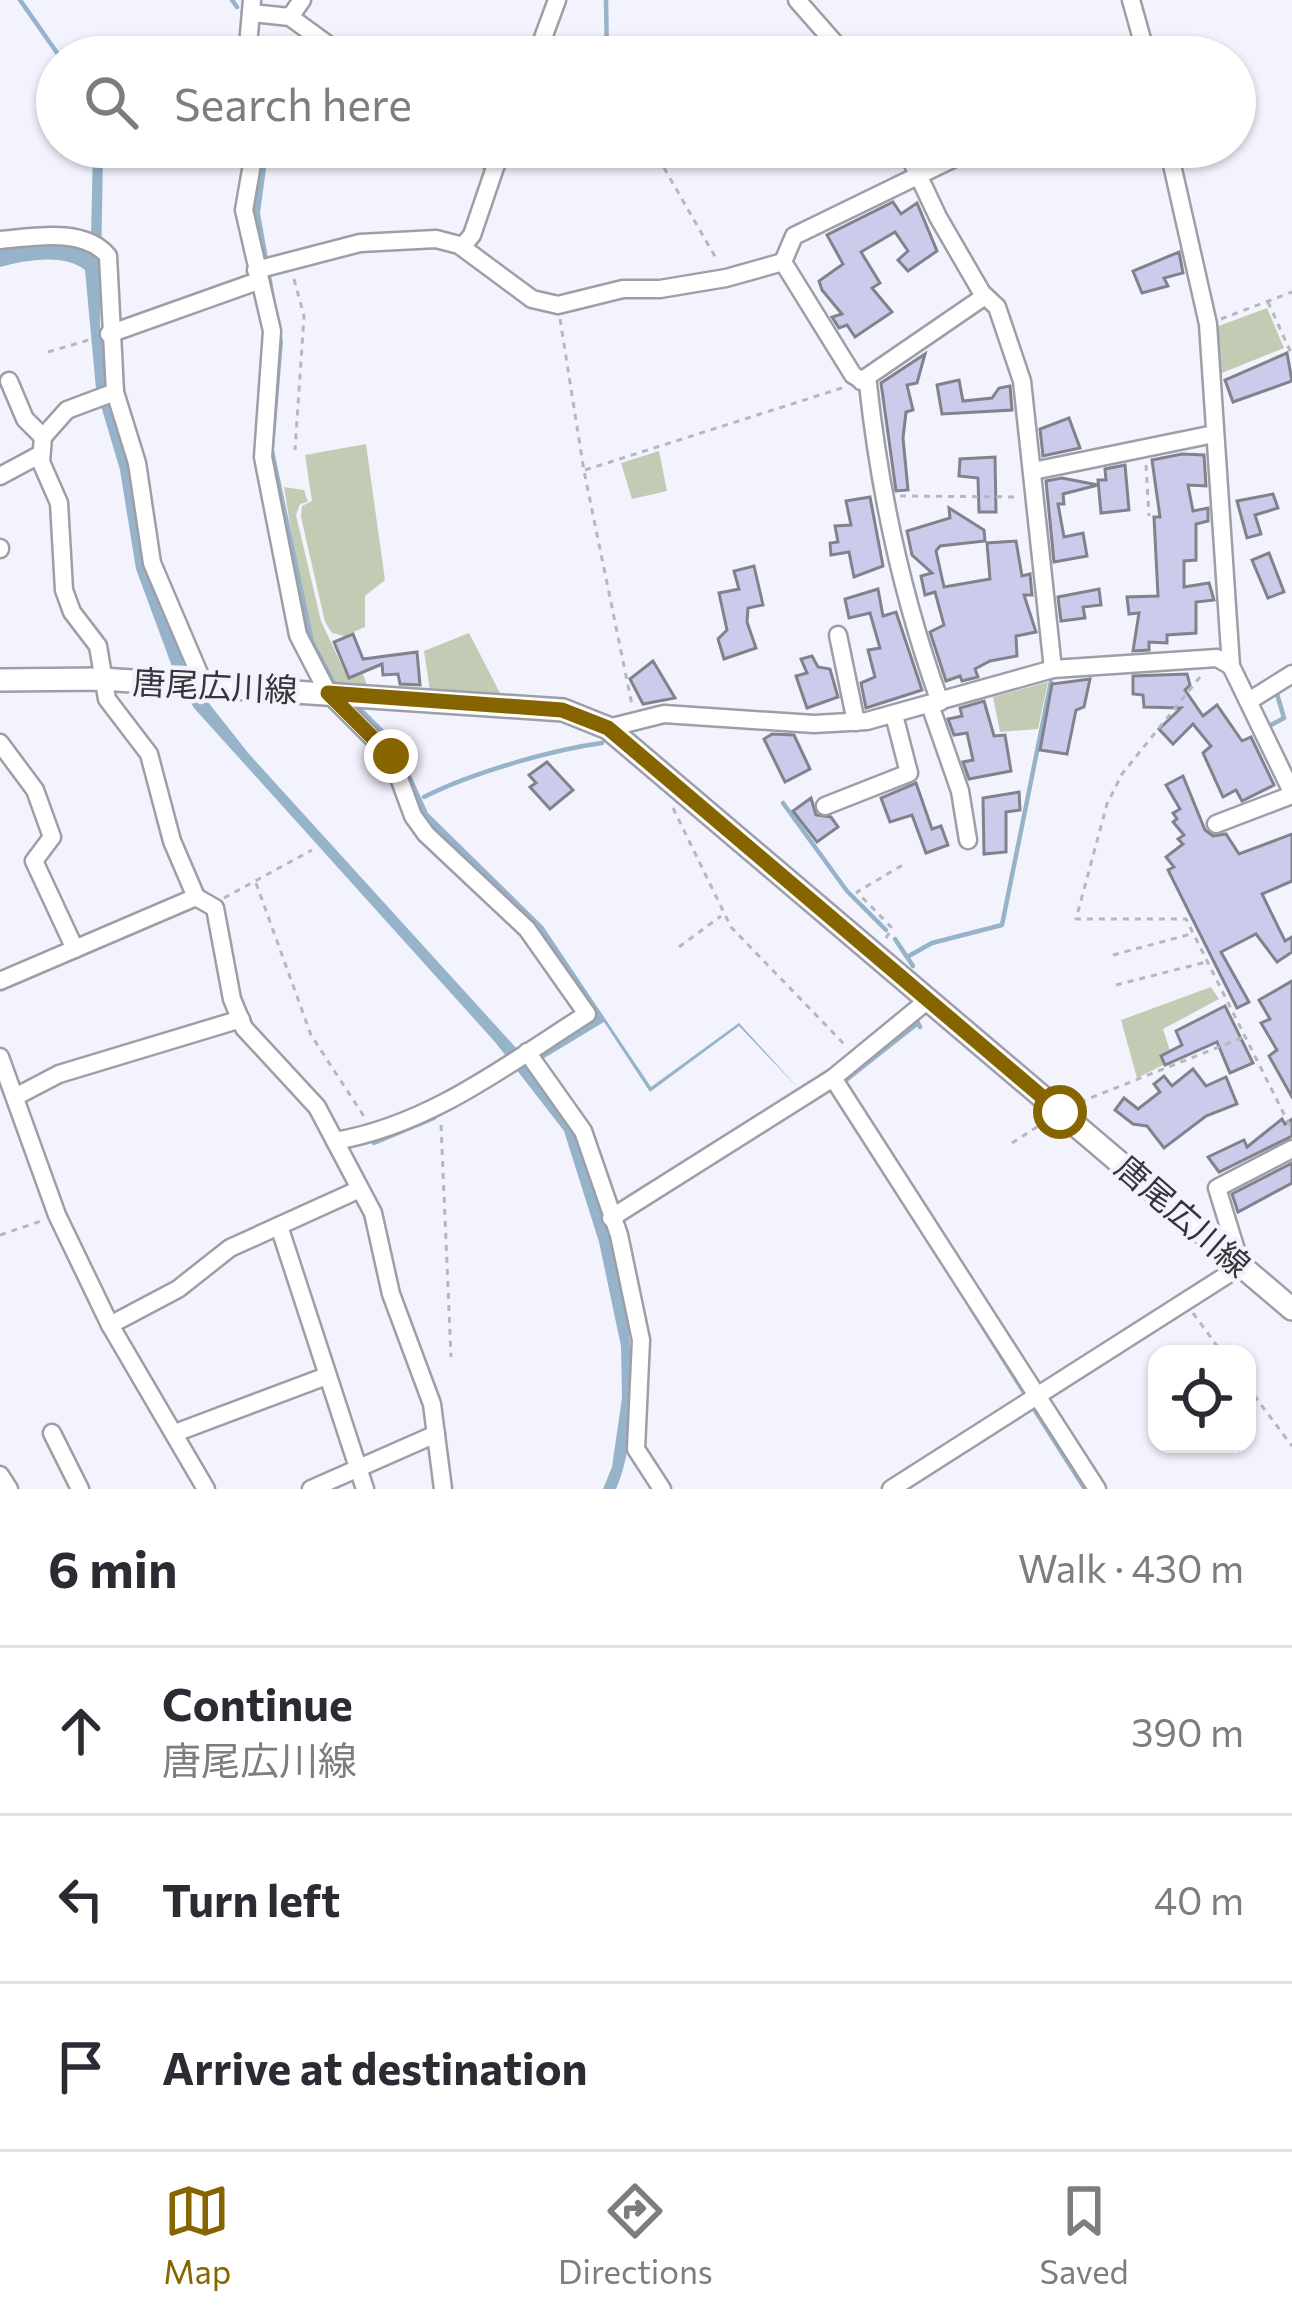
<!DOCTYPE html>
<html lang="en">
<head>
<meta charset="utf-8">
<style>
	:root { --surface:#fff; --page:#f2f2f3; --text:#2b2b33; --muted:#7c7c81; --line:#e1e1e2; --accent:#866400 }
	body { margin:0; font-family:Commissioner,"Noto Sans JP",sans-serif; background:var(--page); color:var(--text) }
	.controls { position:absolute; right:36px; bottom:36px; display:grid; overflow:hidden; border-radius:24px; box-shadow:0 3px 9px #0004 }
	.controls button { width:108px; height:108px; display:grid; place-items:center; padding:0; border:0; border-bottom:3px solid var(--line); background:var(--surface); color:var(--text); font:60px sans-serif }
	.stop { position:absolute; width:36px; height:36px; margin:-27px; border:9px solid #866400; border-radius:50%; background:#fff }
	.stop.end { background:#866400; border-color:#fff; box-shadow:0 3px 12px #0008 }
	.list { margin:0; padding:0; list-style:none }
	h2 { display:flex; justify-content:space-between; align-items:center; height:156px; margin:0; padding:0 48px; font-size:51px }
	h2 small { font-size:39px; font-weight:400; color:var(--muted) }
	.list li { display:grid; grid-template-columns:78px 1fr auto; gap:36px; align-items:center; box-sizing:border-box; height:168px; padding:0 48px; border-top:3px solid var(--line) }
	.list b { display:block; font-size:45px; white-space:nowrap }
	.list p { margin:0; font-size:39px; white-space:nowrap; color:var(--muted) }
	.list em { font-size:39px; font-style:normal; color:var(--muted) }
	.icon { flex:none; width:66px; height:66px; fill:none; stroke:currentColor; stroke-width:2; stroke-linecap:round; stroke-linejoin:round }
	.map { position:relative; flex:none; width:1292px; height:1489px; overflow:hidden }
	.search { position:absolute; background:var(--surface); box-shadow:0 3px 9px #0004; left:36px; right:36px; top:36px; height:132px; display:flex; align-items:center; gap:30px; box-sizing:border-box; padding:0 42px; border-radius:66px; color:var(--muted); font-size:45px }
	.sheet { height:660px; background:var(--surface) }
	nav { display:flex; justify-content:space-around; align-items:center; box-sizing:border-box; height:168px; border-top:3px solid var(--line); background:var(--surface); font-size:33px; color:var(--muted) }
	nav a { display:grid; justify-items:center; gap:6px }
	nav .on { color:var(--accent) }
	.map>svg:first-child { display:block }
</style>
</head>
<body>
<div class="map">
<svg width="1292" height="1489" viewBox="0 0 1292 1489">
	<rect width="100%" height="100%" fill="#f3f3fe"/>
	<g fill="#c4cbb5">
		<polygon points="1267,308 1284,348 1217,375 1216,327"/>
		<polygon points="366,444 385,580 365,596 365,627 344,636 332,633 325,622 301,517 302,506 312,501 305,455"/>
		<polygon points="659,451 667,491 632,499 621,463"/>
		<polygon points="284,487 304,490 308,502 300,504 296,515 321,621 348,679 363,674 367,686 335,684 307,630"/>
		<polygon points="469,633 501,695 430,691 424,651"/>
		<polygon points="1048,682 1038,729 1000,732 993,697"/>
		<polygon points="1211,987 1219,999 1163,1029 1173,1060 1137,1078 1121,1020"/>
	</g>
	<path fill="#96b3c9" d="M93,147H112L103,154L100,325L108,388L132,466L148,569L189,678L249,754L528,1061L594,1017L427,827L398,760L331,686L308,644L269,460L277,331L252,213L262,147H269L260,213L283,342L274,450L314,641L336,682L396,742L428,813L543,926L651,1087L739,1023L800,1090L739,1026L650,1092L604,1022L531,1066C544,1083 559,1100 569,1119C614,1208 657,1394 616,1489H603L612,1467L622,1398L621,1346L599,1242L564,1131L495,1042L194,708L174,672L136,569L120,470L96,389L85,270C64,253 25,260 0,267V248L91,237Z"/>
	<g fill="none" stroke-linecap="round" stroke-linejoin="round">
		<g stroke="#96b3c9" stroke-width="4.5">
			<polyline points="20,0 60,57"/>
			<polyline points="232,0 237,7"/>
			<polyline points="606,0 607,57"/>
			<polyline points="1271,725 1284,718 1277,694"/>
			<path d="M424,797C471,773 551,750 602,743"/>
			<polyline points="783,803 847,891 886,930"/>
			<polyline points="895,939 913,966"/>
			<polyline points="907,957 932,943 1002,925 1051,682"/>
			<polyline points="846,1080 918,1023 920,1027"/>
			<polyline points="374,1143 434,1118"/>
			<polyline points="971,1308 1025,1394"/>
			<polyline points="1034,1409 1085,1489"/>
		</g>
	</g>
	<g fill="#cbcbec" stroke="#82828c" stroke-width="3">
		<polygon points="893,202 901,214 917,203 937,251 908,271 898,260 908,251 895,232 861,252 880,283 872,288 892,312 855,337 847,325 839,328 832,317 842,314 822,290 819,281 843,264 827,235"/>
		<polygon points="1179,252 1183,273 1164,278 1168,286 1142,293 1133,271"/>
		<polygon points="1287,353 1292,381 1233,402 1225,380"/>
		<polygon points="925,354 917,383 907,385 913,410 906,412 903,438 908,490 896,491 881,383"/>
		<polygon points="959,380 963,401 992,398 999,388 1010,386 1012,410 942,414 937,385"/>
		<polygon points="1069,418 1080,448 1043,456 1040,429"/>
		<polygon points="1182,454 1204,455 1206,486 1188,485 1193,511 1208,508 1208,521 1196,524 1196,560 1184,561 1184,587 1209,583 1214,600 1196,602 1196,633 1167,635 1167,643 1149,642 1149,650 1133,651 1139,613 1129,614 1127,597 1158,596 1154,517 1160,517 1152,460"/>
		<polygon points="995,457 996,512 979,512 978,478 959,476 960,459"/>
		<polygon points="1125,465 1129,510 1101,513 1098,480 1106,480 1105,469"/>
		<polygon points="1062,478 1098,485 1063,494 1064,504 1058,504 1064,537 1083,533 1087,556 1054,562 1046,481"/>
		<polygon points="1273,494 1278,508 1255,515 1261,534 1247,538 1237,501"/>
		<polygon points="870,497 883,566 854,577 849,552 831,555 830,543 838,542 835,526 851,525 846,501"/>
		<polygon points="949,508 984,530 985,541 940,546 936,551 944,587 990,579 987,543 1016,541 1022,576 1030,574 1032,595 1024,595 1036,632 1016,636 1017,656 990,661 975,669 978,677 962,681 960,676 946,681 930,632 944,625 935,592 925,595 921,576 932,573 912,555 907,531 950,518"/>
		<polygon points="1269,553 1284,592 1268,598 1252,560"/>
		<polygon points="754,566 763,605 748,608 747,622 756,648 724,659 718,639 727,630 719,593 739,589 734,571"/>
		<polygon points="878,589 883,616 896,612 922,690 866,708 861,683 875,677 868,650 880,648 870,613 849,618 845,599"/>
		<polygon points="1099,589 1101,605 1083,607 1085,618 1061,621 1058,597"/>
		<polygon points="353,634 363,659 417,652 420,685 400,684 398,674 383,675 382,664 349,678 334,642"/>
		<polygon points="812,656 818,667 830,669 838,697 807,708 796,676 807,673 801,659"/>
		<polygon points="653,661 675,698 643,704 630,679"/>
		<polygon points="1187,674 1190,685 1185,690 1203,716 1217,705 1242,741 1251,737 1274,785 1242,801 1236,790 1223,797 1203,753 1211,746 1193,724 1173,744 1159,729 1181,708 1144,707 1143,695 1133,694 1133,676"/>
		<polygon points="1090,679 1084,707 1076,710 1067,754 1040,750 1052,684"/>
		<polygon points="984,701 994,736 1005,735 1011,771 969,779 963,762 973,760 967,733 954,735 948,719 962,716 960,708"/>
		<polygon points="772,734 794,735 810,769 785,782 764,739"/>
		<polygon points="547,762 573,790 550,809 530,787 536,783 529,775"/>
		<polygon points="1183,776 1205,830 1213,836 1226,834 1239,854 1292,834 1292,881 1262,894 1285,941 1292,937 1292,952 1277,962 1256,934 1221,952 1249,1002 1237,1008 1168,870 1174,867 1166,857 1183,844 1178,839 1184,835 1173,822 1177,819 1173,813 1180,809 1166,785"/>
		<polygon points="916,783 932,829 941,826 948,845 926,853 912,815 890,822 881,798"/>
		<polygon points="1019,792 1020,810 1006,812 1006,852 984,854 983,798"/>
		<polygon points="811,798 816,815 831,817 838,827 817,842 793,811"/>
		<polygon points="1292,981 1292,1097 1269,1056 1277,1050 1261,1023 1270,1019 1259,1000"/>
		<polygon points="1225,1006 1253,1063 1230,1073 1217,1042 1165,1065 1161,1056 1182,1045 1176,1031"/>
		<polygon points="1193,1069 1206,1086 1226,1077 1237,1104 1206,1116 1164,1148 1147,1126 1133,1124 1115,1110 1124,1098 1138,1109 1160,1092 1154,1084 1164,1076 1172,1086"/>
		<polygon points="1282,1119 1285,1124 1292,1119 1292,1136 1219,1172 1208,1157 1244,1140 1247,1147"/>
		<polygon points="1292,1163 1292,1183 1238,1212 1232,1194"/>
	</g>
	<g fill="none" stroke-linecap="round" stroke-linejoin="round">
		<g stroke="#9e9ea9" stroke-width="21">
			<g id="minor">
				<polyline points="797,0 847,57"/>
				<polyline points="1131,0 1147,57"/>
				<polyline points="251,13 290,17 345,57"/>
				<polyline points="290,17 302,0"/>
				<polyline points="247,57 252,0"/>
				<polyline points="536,57 557,0"/>
				<path d="M255,147L244,210L272,331L263,457L298,635L328,693L391,756L413,816L426,834L527,929L587,1014C508,1064 430,1125 335,1141"/>
				<polyline points="470,147 496,165"/>
				<polyline points="905,147 938,217 982,293 997,307 1022,381 1053,669"/>
				<polyline points="1168,147 1208,324 1231,666 1292,792"/>
				<path d="M0,240C34,237 84,227 108,256L115,392L67,410L43,437L41,462L59,503L64,590L72,612L98,646L107,699L149,754L172,841L196,897L215,908L232,999L244,1028L317,1107L373,1213L391,1294L432,1404L443,1489"/>
				<polyline points="462,247 472,235 502,147"/>
				<path d="M783,262L853,375L868,384C880,495 902,597 940,702"/>
				<polyline points="783,262 794,236 977,147"/>
				<polyline points="256,270 360,243 436,239 459,245 532,299 558,305 623,289 660,289 726,278 783,262"/>
				<polyline points="109,334 258,281"/>
				<polyline points="9,381 25,419 43,437"/>
				<polyline points="861,381 985,296"/>
				<polyline points="115,392 137,463 152,563 204,685"/>
				<polyline points="1033,471 1214,434"/>
				<polyline points="0,476 41,454"/>
				<polyline points="0,548 0,549"/>
				<polyline points="838,635 856,722"/>
				<polyline points="1249,701 1292,674"/>
				<polyline points="930,705 960,791 968,840"/>
				<polyline points="608,728 664,714 814,724 867,721 1053,669 1217,658 1231,666"/>
				<polyline points="0,743 35,790 52,837 34,861 75,949"/>
				<polyline points="825,806 909,773 894,715"/>
				<polyline points="1216,824 1292,795"/>
				<polyline points="0,981 196,897"/>
				<polyline points="527,1052 583,1131 619,1235 641,1340 636,1449 662,1489"/>
				<polyline points="0,1057 57,1215 110,1325 206,1489"/>
				<polyline points="833,1078 1097,1489"/>
				<polyline points="15,1097 59,1074 241,1019"/>
				<polyline points="611,1218 833,1078 928,1000"/>
				<polyline points="279,1226 365,1489"/>
				<polyline points="110,1325 178,1289 230,1248 360,1189"/>
				<polyline points="52,1433 80,1489"/>
				<polyline points="175,1433 324,1377"/>
				<polyline points="0,1475 9,1489"/>
				<polyline points="311,1489 436,1434"/>
				<polyline points="891,1489 1241,1266 1217,1188 1292,1149"/>
			</g>
		</g>
		<g stroke="#9e9ea9" stroke-width="26">
			<polyline id="major" points="0,680 102,679 563,710 608,728 1292,1309"/>
		</g>
		<g stroke="#b7b7c0" stroke-width="3" stroke-dasharray="6 6" stroke-linecap="butt">
			<polyline points="652,147 717,260"/>
			<polyline points="294,279 304,316 295,450"/>
			<polyline points="1268,302 1292,355"/>
			<polyline points="560,319 584,471 632,705"/>
			<polyline points="1221,319 1292,292"/>
			<polyline points="48,352 92,339"/>
			<polyline points="1146,465 1149,516"/>
			<polyline points="585,470 845,387"/>
			<polyline points="900,496 1017,497"/>
			<polyline points="1200,677 1122,774 1107,804 1076,919 1186,919 1292,1130"/>
			<polyline points="673,808 731,927 845,1045"/>
			<polyline points="256,883 311,1035 365,1118"/>
			<polyline points="224,898 312,850"/>
			<polyline points="886,938 892,928 857,892 906,863"/>
			<polyline points="679,947 721,916"/>
			<polyline points="1113,955 1191,934"/>
			<polyline points="1116,985 1206,962"/>
			<polyline points="1080,1102 1244,1037"/>
			<polyline points="441,1125 451,1357"/>
			<polyline points="1012,1143 1046,1121"/>
			<polyline points="0,1235 44,1220"/>
			<polyline points="1193,1313 1223,1354"/>
			<polyline points="1247,1386 1292,1446"/>
		</g>
		<use href="#minor" stroke="#fff" stroke-width="16"/>
		<use href="#major" stroke="#fff" stroke-width="21"/>
	</g>
	<g fill="none" stroke-linecap="round" stroke-linejoin="round">
		<polyline stroke="#866400" stroke-width="15" points="391,756 328,693 562,710 608,728 1060,1112"/>
	</g>
	<g text-anchor="middle" stroke-width="9" stroke-linejoin="round" paint-order="stroke">
		<g font-size="33" fill="#36363a" stroke="#f3f3fe">
			<text transform="translate(215 686) rotate(3)" y="12">唐尾広川線</text>
			<text transform="translate(1183 1216) rotate(41)" y="12">唐尾広川線</text>
		</g>
	</g>
</svg>
<div class="controls">
<button><svg class="icon" aria-label="locate" viewBox="0 0 24 24"><circle cx="12" cy="12" r="6"/><path d="M12 2v4M12 18v4M2 12h4M18 12h4"/></svg></button>
</div>
<div class="stop" style="left:1060px;top:1112px"></div>
<div class="stop end" style="left:391px;top:756px"></div>
<div class="search"><svg class="icon" aria-label="search" viewBox="0 0 24 24"><circle cx="10" cy="10" r="6"/><path d="M15 15l6 6"/></svg>Search here</div>
</div>
<section class="sheet">
<h2>6 min<small>Walk · 430 m</small></h2>
<ul class="list">
<li><svg class="icon" aria-label="ahead" viewBox="0 0 24 24"><path d="M12 20V5M6 11l6-6 6 6"/></svg><div><b>Continue</b><p>唐尾広川線</p></div><em>390 m</em></li>
<li><svg class="icon" aria-label="left" viewBox="0 0 24 24"><path d="M17 20v-9H6M10 6l-5 5 5 5"/></svg><div><b>Turn left</b></div><em>40 m</em></li>
<li><svg class="icon" aria-label="arrive" viewBox="0 0 24 24"><path d="M6 21V4h12l-3 4 3 4H6"/></svg><div><b>Arrive at destination</b></div></li>
</ul>
</section>
<nav>
<a class="on"><svg class="icon" aria-label="map" viewBox="0 0 24 24"><path d="M3 6l6-2 6 2 6-2v14l-6 2-6-2-6 2zM9 4v14M15 6v14"/></svg>Map</a>
<a><svg class="icon" aria-label="directions" viewBox="0 0 24 24"><path d="M12 3l9 9-9 9-9-9zM9 14v-3h6M13 9l2 2-2 2"/></svg>Directions</a>
<a><svg class="icon" aria-label="saved" viewBox="0 0 24 24"><path d="M7 4h10v16l-5-4-5 4z"/></svg>Saved</a>
</nav>
</body>
</html>
